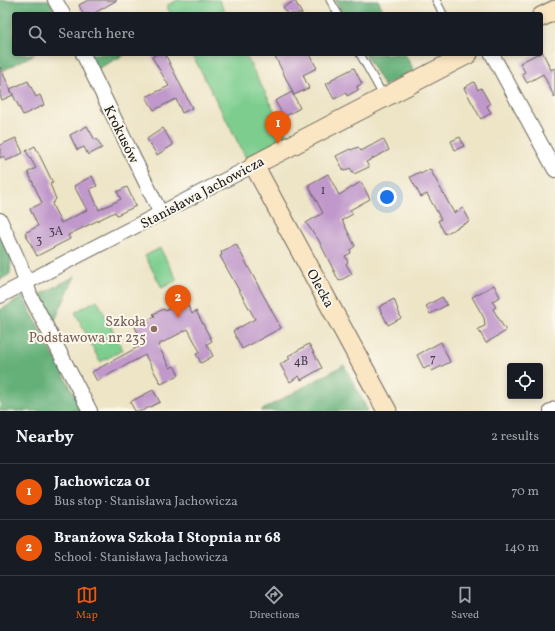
<!DOCTYPE html>
<html lang="en">
<head>
<meta charset="utf-8">
<style>
	:root { --surface:#171b24; --page:#242831; --text:#f1f3f6; --muted:#9ea1a6; --line:#363941; --accent:#ea580c }
	body { margin:0; font-family:Vollkorn,serif; background:var(--page); color:var(--text) }
	.controls { position:absolute; right:12px; bottom:12px; display:grid; overflow:hidden; border-radius:4px; box-shadow:0 2px 6px #0003 }
	.controls button { width:36px; height:36px; display:grid; place-items:center; padding:0; border:0; border-bottom:1px solid var(--line); background:var(--surface); color:var(--text); font:20px sans-serif }
	.you { position:absolute; left:387px; top:197px; width:14px; height:14px; margin:-10px; border:3px solid #fff; border-radius:50%; background:#1a73e8; box-shadow:0 0 0 6px #1a73e833 }
	.badge { display:grid; place-items:center; width:26px; height:26px; border-radius:50%; background:var(--accent); color:#fff; font-size:13px; font-weight:700 }
	.pin { position:absolute; translate:-50% -33px; filter:drop-shadow(0 1px 2px #0008) }
	.pin::after { content:''; position:absolute; top:21px; width:14px; height:12px; background:inherit; clip-path:polygon(0 0,100% 0,50% 100%) }
	.list { margin:0; padding:0; list-style:none }
	h2 { display:flex; justify-content:space-between; align-items:center; height:52px; margin:0; padding:0 16px; font-size:17px }
	h2 small { font-size:13px; font-weight:400; color:var(--muted) }
	.list li { display:grid; grid-template-columns:26px 1fr auto; gap:12px; align-items:center; box-sizing:border-box; height:56px; padding:0 16px; border-top:1px solid var(--line) }
	.list b { display:block; font-size:15px; white-space:nowrap }
	.list p { margin:0; font-size:13px; white-space:nowrap; color:var(--muted) }
	.list em { font-size:13px; font-style:normal; color:var(--muted) }
	.icon { flex:none; width:22px; height:22px; fill:none; stroke:currentColor; stroke-width:2; stroke-linecap:round; stroke-linejoin:round }
	.map { position:relative; flex:none; width:555px; height:411px; overflow:hidden }
	.search { position:absolute; background:var(--surface); box-shadow:0 2px 6px #0003; left:12px; right:12px; top:12px; height:44px; display:flex; align-items:center; gap:10px; box-sizing:border-box; padding:0 14px; border-radius:4px; color:var(--muted); font-size:15px }
	.sheet { height:164px; background:var(--surface) }
	nav { display:flex; justify-content:space-around; align-items:center; box-sizing:border-box; height:56px; border-top:1px solid var(--line); background:var(--surface); font-size:11px; color:var(--muted) }
	nav a { display:grid; justify-items:center; gap:2px }
	nav .on { color:var(--accent) }
	.map>svg:first-child { display:block }
</style>
</head>
<body>
<div class="map">
<svg width="555" height="411" viewBox="0 0 555 411">
	<rect width="100%" height="100%" fill="#fbf7ec"/>
	<filter id="ink" filterUnits="userSpaceOnUse"><feTurbulence type="fractalNoise" baseFrequency=".025" numOctaves="2"/><feDisplacementMap in="SourceGraphic" scale="8" xChannelSelector="R" yChannelSelector="G"/><feConvolveMatrix kernelMatrix="1 2 1 2 8 2 1 2 1" color-interpolation-filters="sRGB"/></filter>
	<filter id="wash" filterUnits="userSpaceOnUse"><feTurbulence type="fractalNoise" baseFrequency=".012" numOctaves="4" result="noise"/><feDisplacementMap in="SourceGraphic" scale="16" xChannelSelector="R" yChannelSelector="G"/><feGaussianBlur stdDeviation="0.9" result="paint"/><feColorMatrix in="noise" values="0 0 0 0 0 0 0 0 0 0 0 0 0 0 0 0 0 1.4 0 .05"/><feComposite in="paint" operator="in"/></filter>
	<g filter="url(#wash)">
		<rect width="100%" height="100%" fill="#eee5c7"/>
		<g fill="#7ccd8e" stroke="#4c7455">
			<polygon points="178,0 219,0 226,14 171,14 166,6"/>
			<polygon points="192,54 245,54 288,137 246,158"/>
			<polygon points="160,248 177,280 162,288 145,256"/>
			<polygon points="97,300 123,350 100,362 75,312"/>
		</g>
		<g fill="#65b079" stroke="#40664a">
			<polygon points="0,0 49,0 56,14 14,14 14,54 35,54 2,71 0,67"/>
			<polygon points="335,0 378,0 385,14 343,14"/>
			<polygon points="87,54 126,54 97,69"/>
			<polygon points="365,54 405,54 414,70 384,86"/>
			<polygon points="0,233 11,257 10,274 0,280"/>
			<polygon points="75,276 54,322 40,295"/>
			<polygon points="23,297 83,411 0,411 0,310"/>
			<polygon points="344,365 368,411 261,411 262,410"/>
		</g>
		<g id="blocks">
			<g fill="#c098cb">
				<polygon points="88,0 117,0 93,14 83,14 79,5"/>
				<polygon points="295,1 302,14 287,14 283,7"/>
				<polygon points="542,51 551,70 555,68 555,98 543,74 527,83 522,74 525,72 520,63 537,54 541,54"/>
				<polygon points="157,54 165,54 192,108 182,113 176,99 154,110 146,97 169,86 152,57"/>
				<polygon points="274,54 309,54 317,68 303,75 309,88 294,95"/>
				<polygon points="0,67 13,95 2,100 0,95"/>
				<polygon points="354,68 362,84 357,86 358,90 347,96 346,93 334,99 326,84 332,81 332,79"/>
				<polygon points="28,81 36,97 40,95 44,105 23,115 10,89"/>
				<polygon points="474,82 478,90 481,88 490,104 487,106 491,113 481,119 464,88"/>
				<polygon points="292,92 300,108 284,117 275,101"/>
				<polygon points="87,126 95,140 97,139 102,148 88,155 84,147 77,150 70,135"/>
				<polygon points="163,128 173,145 157,155 147,139"/>
				<polygon points="460,137 464,146 455,150 451,141"/>
				<polygon points="16,138 23,153 6,161 4,156 0,158 0,145"/>
				<polygon points="383,139 389,150 366,162 369,167 354,174 350,168 344,171 336,156 350,149 351,150 358,147 361,151"/>
				<polygon points="35,146 53,183 50,184 56,199 52,204 61,223 87,210 74,186 92,176 97,186 90,189 99,210 121,199 117,192 127,187 136,206 117,215 115,212 68,235 70,239 37,256 25,233 38,226 30,209 42,203 28,172 36,168 26,151"/>
				<polygon points="430,169 454,213 463,208 470,221 445,234 438,221 441,219 427,194 421,197 410,177 420,172 421,174"/>
				<polygon points="328,174 339,195 361,182 370,199 350,210 353,214 342,220 355,246 350,250 351,253 345,256 348,262 346,264 352,274 339,281 318,239 306,223 323,213 308,185"/>
				<polygon points="236,244 281,328 242,349 233,331 255,319 220,256 222,255 221,252"/>
				<polygon points="494,285 500,297 492,301 496,307 493,309 506,331 486,343 478,329 485,326 484,318 472,297"/>
				<polygon points="442,297 447,305 430,314 426,306"/>
				<polygon points="394,299 401,318 388,325 379,307"/>
				<polygon points="185,300 192,314 196,311 212,341 207,344 213,356 201,363 196,354 200,352 188,329 158,345 170,368 174,366 179,375 161,384 145,355 97,381 92,372 140,346 138,343 142,340 135,327 155,316 153,314 164,309 165,311"/>
				<polygon points="441,342 450,362 432,371 429,366 424,369 417,355"/>
				<polygon points="309,344 322,368 301,380 299,376 290,382 280,364 290,359 288,356"/>
				<polygon points="153,390 160,402 142,411 135,411 130,402"/>
			</g>
		</g>
	</g>
	<g filter="url(#ink)">
		<use href="#blocks" fill-opacity="0" stroke="#666258" stroke-width="1"/>
		<g fill="none" stroke-linecap="round" stroke-linejoin="round">
			<g stroke="#666258" stroke-width="9">
				<g id="lane">
					<polyline points="330,0 338,14"/>
					<polyline points="436,0 443,14"/>
					<polyline points="360,54 384,97"/>
				</g>
			</g>
			<g stroke="#666258" stroke-width="16">
				<g id="street">
					<polyline points="55,0 63,14"/>
					<polyline points="83,54 161,214"/>
					<polyline points="492,54 555,170"/>
					<polyline points="0,220 20,264 30,295 90,411"/>
					<polyline points="0,296 254,165"/>
					<polyline points="551,411 555,409"/>
				</g>
			</g>
			<g stroke="#666258" stroke-width="21">
				<g id="secondary">
					<polyline points="541,17 555,10"/>
					<polyline points="387,411 254,165 468,54"/>
				</g>
			</g>
			<use href="#lane" stroke="#fff" stroke-width="7"/>
			<use href="#street" stroke="#fff" stroke-width="14"/>
			<use href="#secondary" stroke="#fbe6c3" stroke-width="19"/>
		</g>
	</g>
	<circle fill="#8d6e63" stroke="#fbf7ec" stroke-width="1.5" cx="154" cy="329" r="4"/>
	<g text-anchor="middle" stroke-width="4" stroke-linejoin="round" paint-order="stroke">
		<g font-size="12" fill="#453b48">
			<text x="323" y="194">1</text>
			<text x="56" y="235">3A</text>
			<text x="39" y="244">3</text>
			<text x="433" y="362">7</text>
			<text x="301" y="365">4B</text>
		</g>
		<g font-size="14" fill="#1c1c1c" stroke="#fbf7ec">
			<text transform="translate(122 134) rotate(64)" y="5">Krokusów</text>
			<text transform="translate(202 192) rotate(-28)" y="5">Stanisława Jachowicza</text>
			<text transform="translate(321 288) rotate(61)" y="5">Olecka</text>
		</g>
		<g font-size="14" fill="#785e54" stroke="#fbf7ec" text-anchor="end">
			<text x="146" y="326">Szkoła<tspan x="146" dy="16">Podstawowa nr 235</tspan></text>
		</g>
	</g>
</svg>
<div class="controls">
<button><svg class="icon" aria-label="locate" viewBox="0 0 24 24"><circle cx="12" cy="12" r="6"/><path d="M12 2v4M12 18v4M2 12h4M18 12h4"/></svg></button>
</div>
<div class="you"></div>
<div class="pin badge" style="left:278px;top:144px">1</div>
<div class="pin badge" style="left:178px;top:318px">2</div>
<div class="search"><svg class="icon" aria-label="search" viewBox="0 0 24 24"><circle cx="10" cy="10" r="6"/><path d="M15 15l6 6"/></svg>Search here</div>
</div>
<section class="sheet">
<h2>Nearby<small>2 results</small></h2>
<ul class="list">
<li><span class="badge">1</span><div><b>Jachowicza 01</b><p>Bus stop · Stanisława Jachowicza</p></div><em>70 m</em></li>
<li><span class="badge">2</span><div><b>Branżowa Szkoła I Stopnia nr 68</b><p>School · Stanisława Jachowicza</p></div><em>140 m</em></li>
</ul>
</section>
<nav>
<a class="on"><svg class="icon" aria-label="map" viewBox="0 0 24 24"><path d="M3 6l6-2 6 2 6-2v14l-6 2-6-2-6 2zM9 4v14M15 6v14"/></svg>Map</a>
<a><svg class="icon" aria-label="directions" viewBox="0 0 24 24"><path d="M12 3l9 9-9 9-9-9zM9 14v-3h6M13 9l2 2-2 2"/></svg>Directions</a>
<a><svg class="icon" aria-label="saved" viewBox="0 0 24 24"><path d="M7 4h10v16l-5-4-5 4z"/></svg>Saved</a>
</nav>
</body>
</html>
